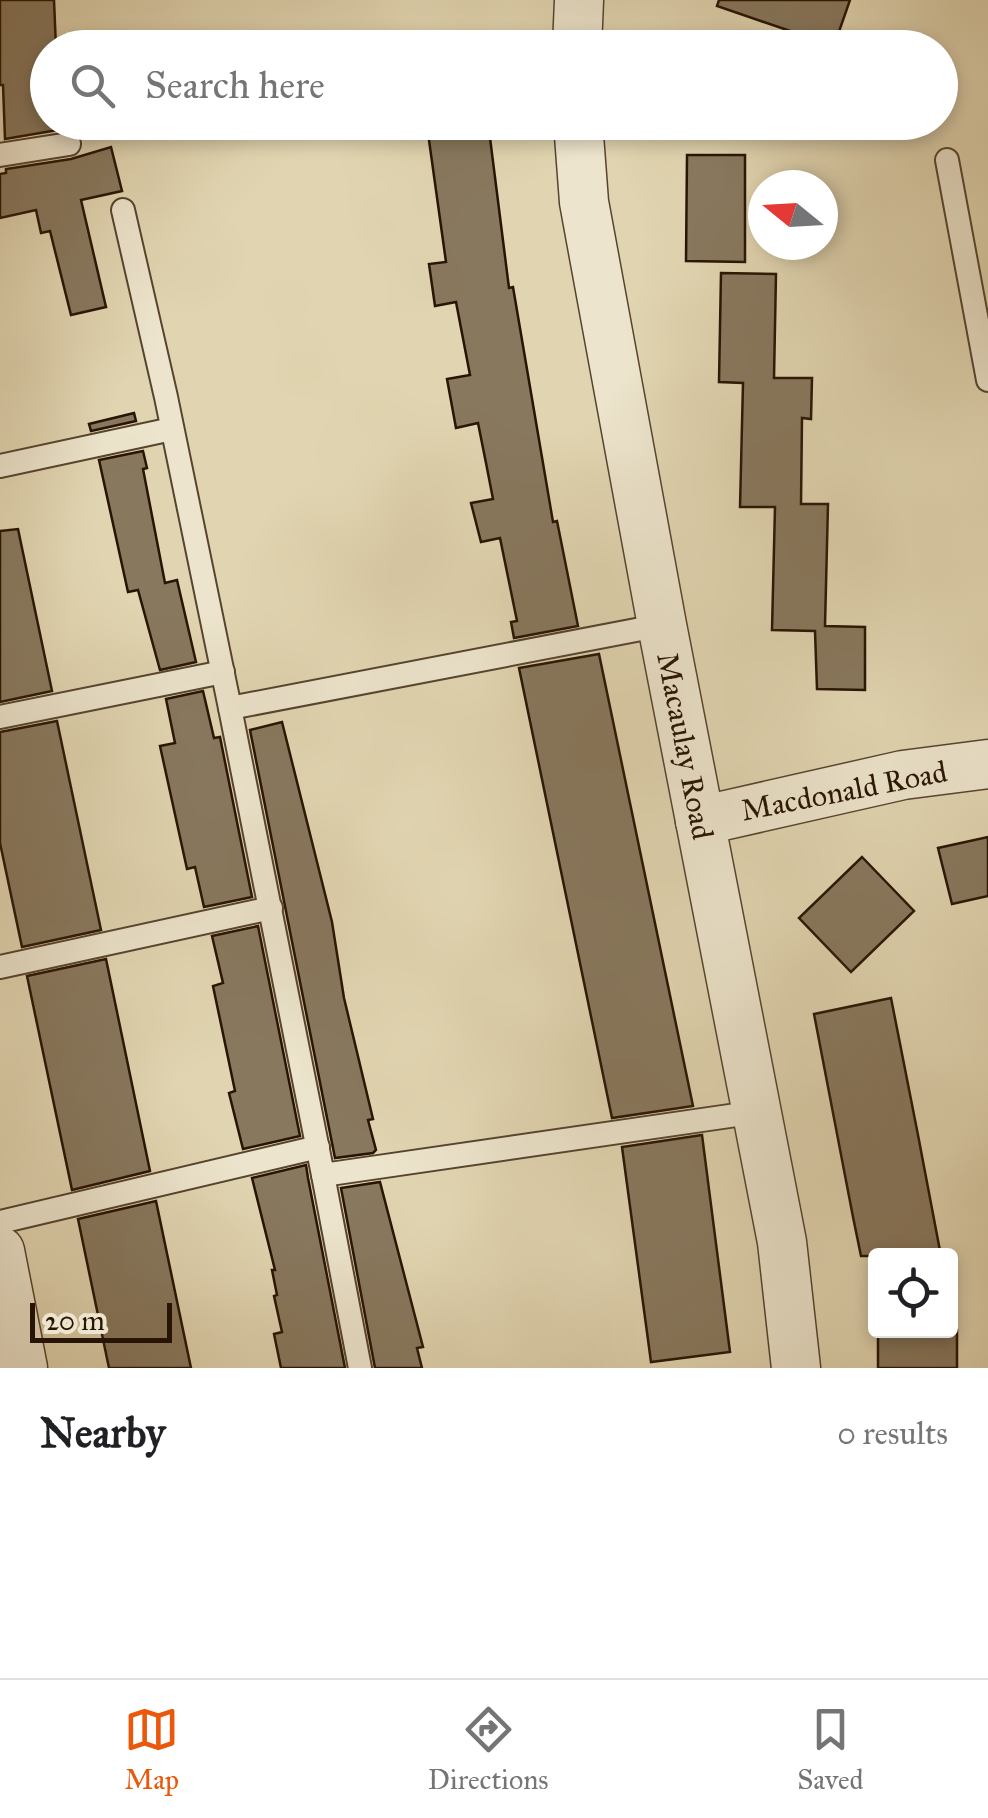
<!DOCTYPE html>
<html lang="en">
<head>
<meta charset="utf-8">
<style>
	:root { --surface:#fff; --page:#f2f2f2; --text:#202124; --muted:#757577; --line:#e0e0e0; --accent:#ea580c }
	body { margin:0; font-family:"IM FELL Great Primer",serif; background:var(--page); color:var(--text) }
	.controls { position:absolute; right:30px; bottom:30px; display:grid; overflow:hidden; border-radius:10px; box-shadow:0 5px 15px #0003 }
	.controls button { width:90px; height:90px; display:grid; place-items:center; padding:0; border:0; border-bottom:2px solid var(--line); background:var(--surface); color:var(--text); font:50px sans-serif }
	.compass { position:absolute; left:748px; top:170px; width:90px; height:90px; border-radius:50%; background:var(--surface); box-shadow:0 5px 15px #0003; rotate:288deg }
	.scale { position:absolute; left:30px; bottom:25px; width:142px; box-sizing:border-box; padding-left:10px; border:5px solid #281404; border-top:0; font-size:28px; line-height:35px; white-space:nowrap; color:#281404; -webkit-text-stroke:8px #ece4cc; paint-order:stroke }
	.list { margin:0; padding:0; list-style:none }
	h2 { display:flex; justify-content:space-between; align-items:center; height:130px; margin:0; padding:0 40px; font-size:42px }
	h2 small { font-size:32px; font-weight:400; color:var(--muted) }
	.icon { flex:none; width:55px; height:55px; fill:none; stroke:currentColor; stroke-width:2; stroke-linecap:round; stroke-linejoin:round }
	.map { position:relative; flex:none; width:988px; height:1368px; overflow:hidden }
	.search { position:absolute; background:var(--surface); box-shadow:0 5px 15px #0003; left:30px; right:30px; top:30px; height:110px; display:flex; align-items:center; gap:25px; box-sizing:border-box; padding:0 35px; border-radius:55px; color:var(--muted); font-size:38px }
	.sheet { height:310px; background:var(--surface) }
	nav { display:flex; justify-content:space-around; align-items:center; box-sizing:border-box; height:140px; border-top:2px solid var(--line); background:var(--surface); font-size:28px; color:var(--muted) }
	nav a { display:grid; justify-items:center; gap:5px }
	nav .on { color:var(--accent) }
	.map>svg:first-child { display:block }
</style>
</head>
<body>
<div class="map">
<svg width="988" height="1368" viewBox="0 0 988 1368">
	<rect width="100%" height="100%" fill="#e1d5b1"/>
	<filter id="stains"><feTurbulence type="fractalNoise" baseFrequency=".002" numOctaves="4"/><feColorMatrix values="0 0 0 0 .2 0 0 0 0 .09 0 0 0 0 .02 0 0 0 .5 -.17"/></filter>
	<radialGradient id="worn" r=".72"><stop offset=".6" stop-color="#630" stop-opacity="0"/><stop offset="1" stop-color="#630" stop-opacity=".3"/></radialGradient>
	<g fill="#88785e" stroke="#281404" stroke-width="2.5">
		<polygon points="0,0 54,0 56,48 48,48 48,122 58,122 58,130 5,139 3,85 0,85"/>
		<polygon points="719,0 850,0 834,46 717,6"/>
		<polygon points="433,122 488,122 509,288 513,287 553,522 557,521 578,626 514,638 511,622 517,621 500,538 481,542 471,503 493,499 486,463 478,423 456,428 447,379 470,375 456,302 435,306 429,264 446,262 428,133 433,133"/>
		<polygon points="111,147 122,191 81,200 106,307 71,315 50,231 41,233 36,210 0,218 0,174 6,173 6,169 71,159"/>
		<polygon points="687,155 745,155 745,262 686,261"/>
		<polygon points="721,273 776,274 774,378 812,378 811,419 802,418 801,504 828,504 825,626 865,627 865,690 817,689 815,631 772,630 775,507 740,507 743,383 719,382"/>
		<polygon points="134,413 136,421 91,431 89,424"/>
		<polygon points="143,451 147,468 143,469 165,583 177,580 196,662 160,670 138,590 128,592 99,460"/>
		<polygon points="18,529 52,691 0,702 0,531"/>
		<polygon points="599,654 693,1106 612,1118 519,668"/>
		<polygon points="203,691 214,738 220,737 252,897 204,907 195,867 187,869 160,746 175,743 166,699"/>
		<polygon points="57,721 101,930 22,947 0,843 0,732"/>
		<polygon points="282,722 332,922 344,998 373,1119 368,1120 376,1150 373,1153 335,1158 250,730"/>
		<polygon points="988,837 988,896 952,904 938,848"/>
		<polygon points="862,857 914,911 851,972 799,918"/>
		<polygon points="258,926 300,1136 243,1149 229,1093 235,1091 213,986 223,983 212,936"/>
		<polygon points="106,959 150,1171 72,1190 27,976"/>
		<polygon points="891,998 918,1135 941,1256 861,1256 853,1217 814,1014"/>
		<polygon points="702,1135 730,1352 651,1362 622,1147"/>
		<polygon points="306,1165 308,1178 345,1368 281,1368 274,1334 282,1332 274,1296 277,1295 272,1270 275,1270 252,1178"/>
		<polygon points="380,1182 423,1347 417,1348 422,1368 375,1368 341,1188"/>
		<polygon points="156,1201 191,1368 109,1368 78,1219"/>
		<rect x="878" y="1330" width="79" height="38"/>
	</g>
	<g fill="none" stroke-linecap="round" stroke-linejoin="round">
		<g stroke="#56442f" stroke-width="26">
			<g id="lane">
				<polyline points="0,155 69,144"/>
				<polyline points="947,160 988,380"/>
				<polyline points="123,210 166,397 230,708 662,625"/>
				<polyline points="0,466 172,429"/>
				<polyline points="230,708 323,1175 757,1112"/>
				<polyline points="0,717 223,672"/>
				<polyline points="0,967 271,908"/>
				<polyline points="323,1175 360,1368"/>
				<polyline points="0,1222 318,1147"/>
			</g>
		</g>
		<g stroke="#56442f" stroke-width="51">
			<g id="street">
				<polyline points="577,48 579,0"/>
				<polyline points="578,122 584,202 662,625 782,1242 796,1368"/>
				<polyline points="700,821 903,775 988,764"/>
				<polyline points="0,1251 23,1368"/>
			</g>
		</g>
		<use href="#lane" stroke="#ece4cc" stroke-width="22"/>
		<use href="#street" stroke="#ece4cc" stroke-width="48"/>
	</g>
	<g text-anchor="middle" stroke-width="8" stroke-linejoin="round" paint-order="stroke">
		<g font-size="30" fill="#281404" stroke="#ece4cc">
			<text transform="translate(685 746) rotate(79)" y="10">Macaulay Road</text>
			<text transform="translate(844 791) rotate(-11)" y="10">Macdonald Road</text>
		</g>
	</g>
	<rect width="100%" height="100%" filter="url(#stains)"/>
	<rect width="100%" height="100%" fill="url(#worn)"/>
</svg>
<div class="controls">
<button><svg class="icon" aria-label="locate" viewBox="0 0 24 24"><circle cx="12" cy="12" r="6"/><path d="M12 2v4M12 18v4M2 12h4M18 12h4"/></svg></button>
</div>
<svg class="compass" viewBox="-18 -18 36 36"><path d="M0-13l5 13h-10z" fill="#e53935"/><path d="M0 13l5-13h-10z" fill="#757577"/></svg>
<div class="scale">20 m</div>
<div class="search"><svg class="icon" aria-label="search" viewBox="0 0 24 24"><circle cx="10" cy="10" r="6"/><path d="M15 15l6 6"/></svg>Search here</div>
</div>
<section class="sheet">
<h2>Nearby<small>0 results</small></h2>
<ul class="list">
</ul>
</section>
<nav>
<a class="on"><svg class="icon" aria-label="map" viewBox="0 0 24 24"><path d="M3 6l6-2 6 2 6-2v14l-6 2-6-2-6 2zM9 4v14M15 6v14"/></svg>Map</a>
<a><svg class="icon" aria-label="directions" viewBox="0 0 24 24"><path d="M12 3l9 9-9 9-9-9zM9 14v-3h6M13 9l2 2-2 2"/></svg>Directions</a>
<a><svg class="icon" aria-label="saved" viewBox="0 0 24 24"><path d="M7 4h10v16l-5-4-5 4z"/></svg>Saved</a>
</nav>
</body>
</html>
